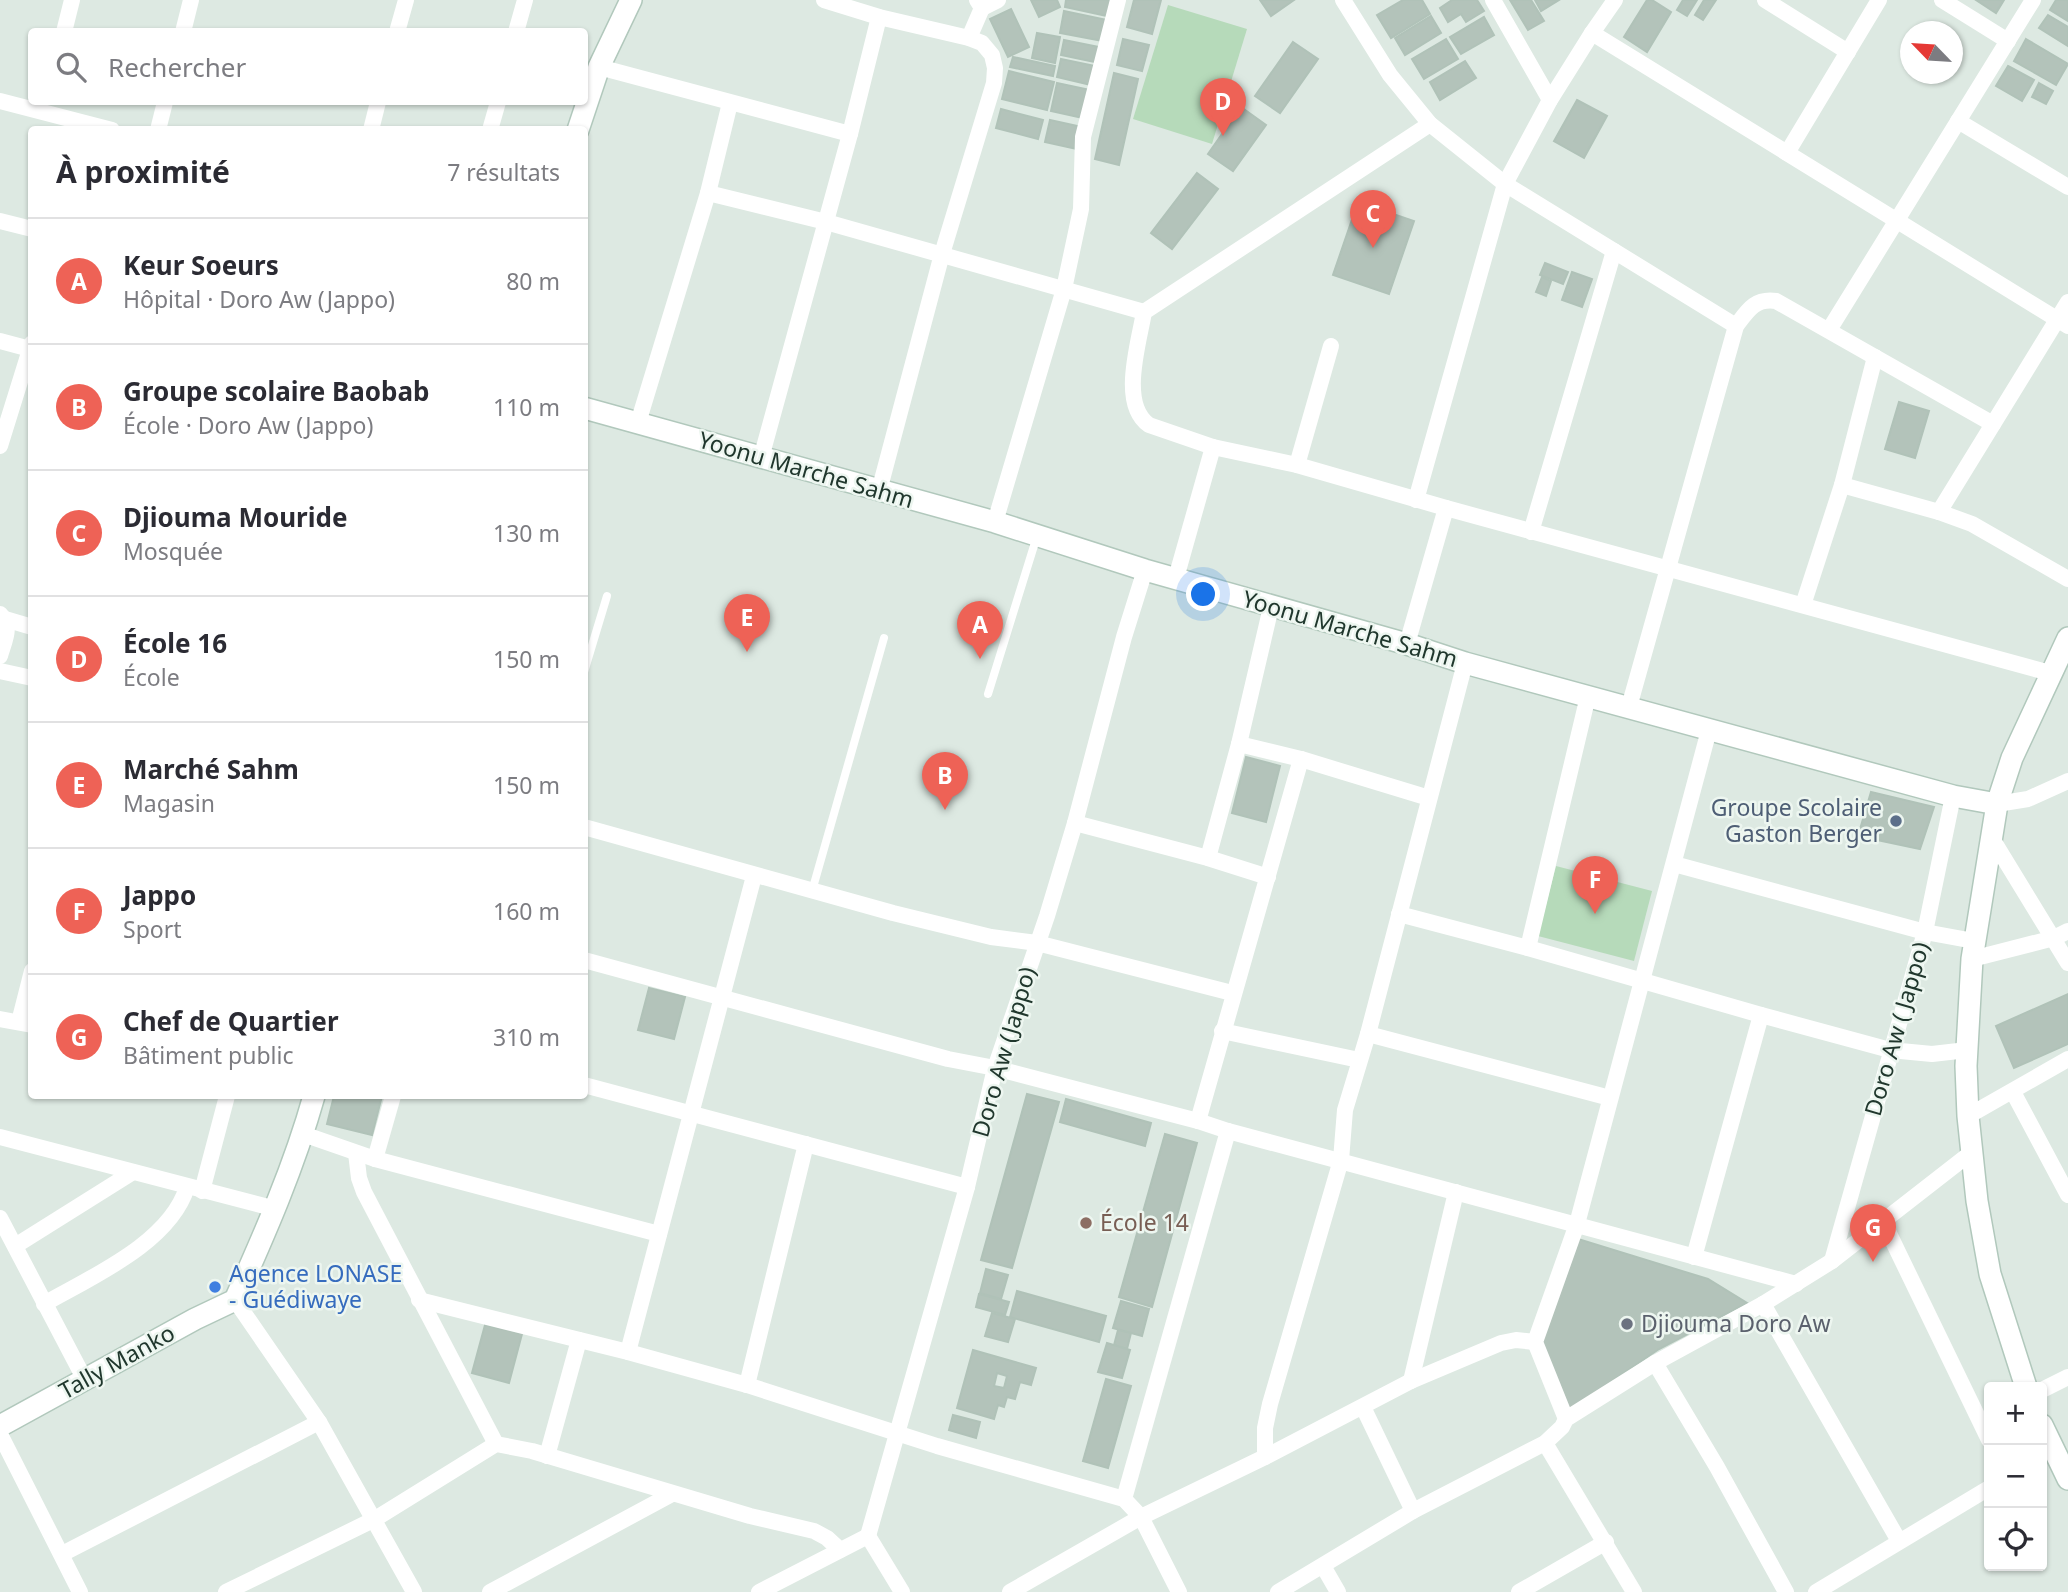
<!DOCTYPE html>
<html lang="fr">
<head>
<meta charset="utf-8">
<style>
	:root { --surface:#fff; --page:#f2f2f3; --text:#2b2b33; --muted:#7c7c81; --line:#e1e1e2; --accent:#ee6256 }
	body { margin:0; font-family:"Noto Sans",sans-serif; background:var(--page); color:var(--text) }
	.controls { position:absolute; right:21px; bottom:21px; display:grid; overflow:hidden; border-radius:7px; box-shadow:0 2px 5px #0004 }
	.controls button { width:63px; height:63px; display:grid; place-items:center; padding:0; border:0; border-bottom:2px solid var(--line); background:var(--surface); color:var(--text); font:35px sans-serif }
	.compass { position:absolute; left:1900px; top:21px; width:63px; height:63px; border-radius:50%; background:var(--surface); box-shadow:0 2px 5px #0004; rotate:295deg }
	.you { position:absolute; left:1204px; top:595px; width:24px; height:24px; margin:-18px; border:5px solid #fff; border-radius:50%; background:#1a73e8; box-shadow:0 0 0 10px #1a73e833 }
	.badge { display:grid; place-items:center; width:46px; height:46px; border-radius:50%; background:var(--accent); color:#fff; font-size:23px; font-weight:700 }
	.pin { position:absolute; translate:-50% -58px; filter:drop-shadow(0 2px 4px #0008) }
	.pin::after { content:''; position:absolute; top:37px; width:24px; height:21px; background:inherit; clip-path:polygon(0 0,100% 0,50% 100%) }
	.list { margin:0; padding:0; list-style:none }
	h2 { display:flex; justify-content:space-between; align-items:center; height:91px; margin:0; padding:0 28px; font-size:30px }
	h2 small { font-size:23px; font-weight:400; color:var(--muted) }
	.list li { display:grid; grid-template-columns:46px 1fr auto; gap:21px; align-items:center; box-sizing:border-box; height:126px; padding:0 28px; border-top:2px solid var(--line) }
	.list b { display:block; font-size:26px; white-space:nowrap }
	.list p { margin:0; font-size:23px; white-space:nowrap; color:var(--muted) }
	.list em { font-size:23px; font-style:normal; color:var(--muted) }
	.icon { flex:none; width:38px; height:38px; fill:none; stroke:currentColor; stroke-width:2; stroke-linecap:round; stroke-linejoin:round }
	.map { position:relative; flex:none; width:2068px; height:1592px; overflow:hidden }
	.search { position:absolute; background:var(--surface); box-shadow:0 2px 5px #0004; left:28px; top:28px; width:560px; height:77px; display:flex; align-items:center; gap:18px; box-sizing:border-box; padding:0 24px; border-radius:7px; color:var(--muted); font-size:26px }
	.panel { position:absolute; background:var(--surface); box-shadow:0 2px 5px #0004; left:28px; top:126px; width:560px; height:973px; border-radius:7px }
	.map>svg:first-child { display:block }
</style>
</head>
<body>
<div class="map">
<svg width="2068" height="1592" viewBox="0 0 2068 1592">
	<rect width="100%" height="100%" fill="#dde9e2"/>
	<g fill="#b6daba">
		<polygon points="1168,5 1247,29 1212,144 1133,119"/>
		<polygon points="1556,866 1652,891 1634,961 1538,936"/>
	</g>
	<g fill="#b3c3ba" stroke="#b0c2b8" stroke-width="2" fill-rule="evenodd">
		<polygon points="1031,0 1057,0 1060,7 1039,17"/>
		<polygon points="1066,0 1111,0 1107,16 1065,7"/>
		<polygon points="1134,0 1161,0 1152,34 1127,27"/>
		<polygon points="1260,0 1294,0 1271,16"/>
		<polygon points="1403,0 1422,0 1430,14 1391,38 1377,15"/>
		<polygon points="1452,0 1477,0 1484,11 1466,22 1461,14 1448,22 1440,8"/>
		<polygon points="1510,0 1531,0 1544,21 1528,30"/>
		<polygon points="1535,0 1559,0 1541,11"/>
		<polygon points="1647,0 1652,0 1671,12 1647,52 1624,37"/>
		<polygon points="1683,0 1697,0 1687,16 1677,10"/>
		<polygon points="1704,0 1716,0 1703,20 1695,15"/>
		<polygon points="1976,0 2004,0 1996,13"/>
		<polygon points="2056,0 2068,0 2068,21 2050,10"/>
		<polygon points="1011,9 1029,47 1008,57 990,19"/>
		<polygon points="1064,11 1107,20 1103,41 1060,33"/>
		<polygon points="2048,15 2068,27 2068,46 2039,28"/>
		<polygon points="1431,16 1441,33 1405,55 1395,38"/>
		<polygon points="1484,17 1494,35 1461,54 1450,37"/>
		<polygon points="1037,33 1060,37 1055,63 1032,58"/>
		<polygon points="1123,39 1149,45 1142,71 1117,65"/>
		<polygon points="1446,39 1458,59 1424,79 1412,59"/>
		<polygon points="2026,39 2068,64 2056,85 2014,61"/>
		<polygon points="1064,40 1099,47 1095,62 1061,55"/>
		<polygon points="1293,42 1318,59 1280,113 1255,96"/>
		<polygon points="1013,57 1055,66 1053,76 1010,67"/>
		<polygon points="1061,59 1095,66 1091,85 1057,77"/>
		<polygon points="1465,61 1476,78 1440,100 1430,82"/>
		<polygon points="2008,66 2034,80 2022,101 1996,86"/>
		<polygon points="1009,71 1054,82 1047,110 1002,99"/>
		<polygon points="1114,73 1138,79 1119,165 1095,159"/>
		<polygon points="1057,83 1090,90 1083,118 1051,111"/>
		<polygon points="2039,83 2053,91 2046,104 2032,97"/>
		<polygon points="1577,100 1607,116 1584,158 1554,141"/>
		<polygon points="1241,107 1266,125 1233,171 1208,154"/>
		<polygon points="1001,109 1043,120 1038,139 996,128"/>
		<polygon points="1050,120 1082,127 1077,149 1045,142"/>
		<polygon points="1197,173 1218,189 1172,249 1151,233"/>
		<polygon points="1358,202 1414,221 1389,294 1333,275"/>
		<polygon points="1545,263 1568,272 1563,284 1540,275"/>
		<polygon points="1572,272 1592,279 1582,307 1562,300"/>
		<polygon points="1542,277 1551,281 1546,296 1536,292"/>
		<polygon points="1899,402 1929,411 1915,458 1885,449"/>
		<polygon points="1246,757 1280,766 1266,822 1232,813"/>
		<polygon points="1871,792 1934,807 1920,849 1858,836"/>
		<polygon points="649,988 685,997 674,1039 638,1030"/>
		<polygon points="2068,994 2068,1044 2014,1068 1996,1026"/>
		<polygon points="1027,1094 1059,1102 1012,1268 981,1260"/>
		<polygon points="334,1096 382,1096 372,1135 327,1124"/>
		<polygon points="1066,1099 1151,1123 1145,1146 1060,1122"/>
		<polygon points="1165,1134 1197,1143 1152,1307 1119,1297"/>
		<polygon points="1578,1239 1708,1279 1747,1303 1659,1349 1568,1411 1540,1345"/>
		<polygon points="986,1269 1008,1275 1001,1299 980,1293"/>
		<polygon points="1017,1291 1106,1316 1099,1342 1010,1317"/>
		<polygon points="979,1294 1009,1302 1005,1315 976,1307"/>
		<polygon points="1121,1301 1149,1309 1142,1336 1113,1328"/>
		<polygon points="992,1313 1015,1319 1008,1342 985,1336"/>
		<polygon points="485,1325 522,1334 509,1383 472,1373"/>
		<polygon points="1118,1330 1131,1333 1127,1349 1114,1345"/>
		<polygon points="1107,1343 1130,1350 1122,1378 1098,1372"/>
		<path d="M973,1350L1036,1368L1031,1385L1020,1382L1015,1399L1007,1397L1004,1407L998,1405L994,1419L957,1408ZM997,1373L1007,1376L1004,1388L994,1386Z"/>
		<polygon points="1106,1379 1131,1386 1108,1468 1083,1461"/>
		<polygon points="953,1415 980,1422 976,1438 949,1430"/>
	</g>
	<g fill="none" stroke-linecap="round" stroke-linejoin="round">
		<g stroke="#b1c8bc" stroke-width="24">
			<g id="secondary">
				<polyline points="578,130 599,67 631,0"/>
				<polyline points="584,408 995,522 1145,570 1407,644 1465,663 1953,796 1997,804"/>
				<polyline points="2026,1387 1990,1274 1977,1201 1968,1116 1966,1066 1972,959 1997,804 2012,758 2068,638"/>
				<polyline points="2042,1425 2068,1479"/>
				<path d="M0,1426L195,1319L235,1300C265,1233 294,1167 314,1096"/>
			</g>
		</g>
		<g stroke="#fff" stroke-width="8">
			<polyline points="584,672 607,596"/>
			<polyline points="988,694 1037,536"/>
			<polyline points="812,891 884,638"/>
		</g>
		<g stroke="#fff" stroke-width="16">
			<polyline points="824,0 879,17 969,38 982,43 992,55 995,68 994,83 942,254 879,491"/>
			<polyline points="977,0 982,8 998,0"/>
			<polyline points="1343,0 1390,75 1430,124 1505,184 1736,326"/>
			<polyline points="1493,0 1550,100"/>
			<polyline points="1765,0 1848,52"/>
			<polyline points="1942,0 2008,41"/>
			<polyline points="64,32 72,0"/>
			<polyline points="183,32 191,0"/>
			<polyline points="397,32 406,0"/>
			<polyline points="516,32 525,0"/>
			<polyline points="1592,33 2068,326"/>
			<polyline points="969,38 982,8"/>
			<polyline points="599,67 850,134"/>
			<polyline points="0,101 112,130"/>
			<polyline points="1958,121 2068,187"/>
			<path d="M1430,124L1144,312C1139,343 1119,404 1149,425L1213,447L1297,465L1446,508L2050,673"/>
			<polyline points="158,130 165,102"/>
			<polyline points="371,130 378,102"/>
			<polyline points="490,130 498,102"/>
			<polyline points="1787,153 1879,0"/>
			<polyline points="708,193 826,222 1144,312"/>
			<polyline points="0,221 32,229"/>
			<polyline points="1829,330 2033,0"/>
			<polyline points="0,341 30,349"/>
			<polyline points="638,423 708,193 730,103"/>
			<polyline points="0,446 32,343"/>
			<polyline points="761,458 850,134 879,17"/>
			<polyline points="1297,465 1331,346"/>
			<polyline points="1842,485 1939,512 1972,524 2068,579"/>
			<polyline points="1416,500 1505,184 1550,100 1592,33 1615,0"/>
			<polyline points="1939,512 2068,302"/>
			<polyline points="995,522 1064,289 1081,209 1083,137 1118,0"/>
			<polyline points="1531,532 1614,251"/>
			<polyline points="1176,578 1213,447"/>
			<polyline points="1803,605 1842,485 1875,357"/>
			<path d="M0,614C13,627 4,641 0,656"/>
			<polyline points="5,619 32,627"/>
			<polyline points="1407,644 1446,508"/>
			<polyline points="0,671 32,678"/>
			<path d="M1629,707L1736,326C1748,310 1755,298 1776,301L1993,424"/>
			<polyline points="1239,744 1301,759 1429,798"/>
			<polyline points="1997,804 2028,799 2068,781"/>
			<polyline points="1075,823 1208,858 1268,877"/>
			<polyline points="584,827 893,913 991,937 1037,943 1232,993"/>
			<polyline points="1991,837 2068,963"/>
			<polyline points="1208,858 1239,744 1271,607"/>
			<polyline points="1674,864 1925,932 1974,941"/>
			<polyline points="1399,914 1528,948 1761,1015 1890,1050 1932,1054 1967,1050"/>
			<polyline points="1528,948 1588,696"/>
			<polyline points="1972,959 2054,938 2068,931"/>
			<polyline points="584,960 948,1059 995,1068 1198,1121 1228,1131 1796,1284"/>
			<polyline points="0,1019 32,1025"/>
			<polyline points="19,1022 32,971"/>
			<polyline points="1222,1031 1359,1060"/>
			<polyline points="1368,1034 1610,1098"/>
			<polyline points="584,1085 967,1187"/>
			<polyline points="2013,1092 2068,1195"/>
			<polyline points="1968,1116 2068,1059"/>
			<polyline points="1198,1121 1301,759"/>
			<polyline points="303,1134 375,1159 659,1234"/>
			<polyline points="0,1137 276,1209"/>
			<polyline points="356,1153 359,1178 364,1192 496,1444"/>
			<polyline points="375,1159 393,1096"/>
			<polyline points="202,1191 227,1096"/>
			<polyline points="0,1218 85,1380"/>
			<polyline points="1883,1221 1989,1440"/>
			<polyline points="15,1246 133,1172"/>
			<polyline points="1694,1257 1761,1015"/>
			<polyline points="1832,1261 1925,932 1953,796"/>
			<polyline points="235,1300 319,1422 414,1592"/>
			<polyline points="419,1300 628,1352 747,1385 937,1446 1124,1499 1141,1517 1179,1592"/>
			<path d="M44,1304C91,1277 170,1243 187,1187"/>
			<polyline points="1763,1304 1899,1541"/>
			<polyline points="628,1352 754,876"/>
			<polyline points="1655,1363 1717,1467 1786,1592"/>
			<polyline points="1411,1381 1456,1192"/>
			<polyline points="747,1385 806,1144"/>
			<polyline points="2042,1390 2068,1377"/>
			<polyline points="1363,1407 1413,1511"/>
			<polyline points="1566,1419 1535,1342 1577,1224 1709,730"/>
			<polyline points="0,1434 80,1592"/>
			<polyline points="1545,1443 1634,1592"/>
			<polyline points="547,1456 579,1340"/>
			<polyline points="1265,1457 1265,1428 1270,1404 1341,1160 1345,1110 1368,1034 1465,663"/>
			<polyline points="1124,1499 1228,1131"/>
			<polyline points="868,1536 967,1187 995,1068 1047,916 1075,823 1124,637 1145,570"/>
			<polyline points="868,1536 902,1592"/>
			<polyline points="62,1554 319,1422"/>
			<polyline points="1323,1566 1338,1592"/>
			<polyline points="226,1592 375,1519 496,1444 532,1451 750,1516 814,1531 827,1538 840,1550"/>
			<polyline points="490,1592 672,1494"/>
			<polyline points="759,1592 868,1536"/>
			<polyline points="1010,1592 1141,1517 1265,1457 1411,1381 1501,1343 1516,1340 1535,1342"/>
			<polyline points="1278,1592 1413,1511 1545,1443 1562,1427 1566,1419 1655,1363 1763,1304 1832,1261 1972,1152"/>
			<polyline points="1519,1592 1606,1542"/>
			<polyline points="1816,1592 1989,1488"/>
		</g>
		<use href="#secondary" stroke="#fff" stroke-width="21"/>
	</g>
	<circle fill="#5c6f8a" stroke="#edf6f0" stroke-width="2.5" cx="1896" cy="821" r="7"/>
	<circle fill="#8d6e63" stroke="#edf6f0" stroke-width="2.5" cx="1086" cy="1223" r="7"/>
	<circle fill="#3f7fe0" stroke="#edf6f0" stroke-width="2.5" cx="215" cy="1287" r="7"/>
	<circle fill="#6b7280" stroke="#edf6f0" stroke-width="2.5" cx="1627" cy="1324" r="7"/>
	<g text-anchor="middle" stroke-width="5" stroke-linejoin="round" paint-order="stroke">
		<g font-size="23" fill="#20372d" stroke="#edf6f0">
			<text transform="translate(806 470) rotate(16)" y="8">Yoonu Marche Sahm</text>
			<text transform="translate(1350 629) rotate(16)" y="8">Yoonu Marche Sahm</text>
			<text transform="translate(1897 1029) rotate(-74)" y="8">Doro Aw ( Jappo)</text>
			<text transform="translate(1004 1052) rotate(-74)" y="8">Doro Aw (Jappo)</text>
			<text transform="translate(117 1362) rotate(-29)" y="8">Tally Manko</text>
		</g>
		<g font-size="23" fill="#4e5e75" stroke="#edf6f0" text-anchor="end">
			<text x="1882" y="816">Groupe Scolaire<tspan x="1882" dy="26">Gaston Berger</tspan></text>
		</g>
		<g font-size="23" fill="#785e54" stroke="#edf6f0" text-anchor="start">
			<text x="1100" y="1231">École 14</text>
		</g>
		<g font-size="23" fill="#366cbe" stroke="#edf6f0" text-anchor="start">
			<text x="229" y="1282">Agence LONASE<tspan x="229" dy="26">- Guédiwaye</tspan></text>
		</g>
		<g font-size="23" fill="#5b616d" stroke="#edf6f0" text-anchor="start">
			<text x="1641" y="1332">Djiouma Doro Aw</text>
		</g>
	</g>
</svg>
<div class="controls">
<button>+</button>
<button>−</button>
<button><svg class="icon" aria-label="locate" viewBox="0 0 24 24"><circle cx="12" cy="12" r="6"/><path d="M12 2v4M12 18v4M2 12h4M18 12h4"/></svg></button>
</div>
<svg class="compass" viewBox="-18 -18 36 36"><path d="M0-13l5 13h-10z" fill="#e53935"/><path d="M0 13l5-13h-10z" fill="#7c7c81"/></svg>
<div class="you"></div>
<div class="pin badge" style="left:980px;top:659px">A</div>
<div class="pin badge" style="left:945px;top:810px">B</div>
<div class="pin badge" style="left:1373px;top:248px">C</div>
<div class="pin badge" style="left:1223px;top:136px">D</div>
<div class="pin badge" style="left:747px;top:652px">E</div>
<div class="pin badge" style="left:1595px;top:914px">F</div>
<div class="pin badge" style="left:1873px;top:1262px">G</div>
<div class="search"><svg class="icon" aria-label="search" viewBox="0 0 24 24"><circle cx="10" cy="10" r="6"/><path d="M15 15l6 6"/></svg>Rechercher</div>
<section class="panel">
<h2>À proximité<small>7 résultats</small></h2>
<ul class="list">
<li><span class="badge">A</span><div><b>Keur Soeurs</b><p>Hôpital · Doro Aw (Jappo)</p></div><em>80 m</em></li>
<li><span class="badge">B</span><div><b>Groupe scolaire Baobab</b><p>École · Doro Aw (Jappo)</p></div><em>110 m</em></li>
<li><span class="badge">C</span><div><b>Djiouma Mouride</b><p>Mosquée</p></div><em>130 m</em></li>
<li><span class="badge">D</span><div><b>École 16</b><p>École</p></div><em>150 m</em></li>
<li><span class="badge">E</span><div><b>Marché Sahm</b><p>Magasin</p></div><em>150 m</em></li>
<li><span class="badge">F</span><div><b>Jappo</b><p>Sport</p></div><em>160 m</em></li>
<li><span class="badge">G</span><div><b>Chef de Quartier</b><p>Bâtiment public</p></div><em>310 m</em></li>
</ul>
</section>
</div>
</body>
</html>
